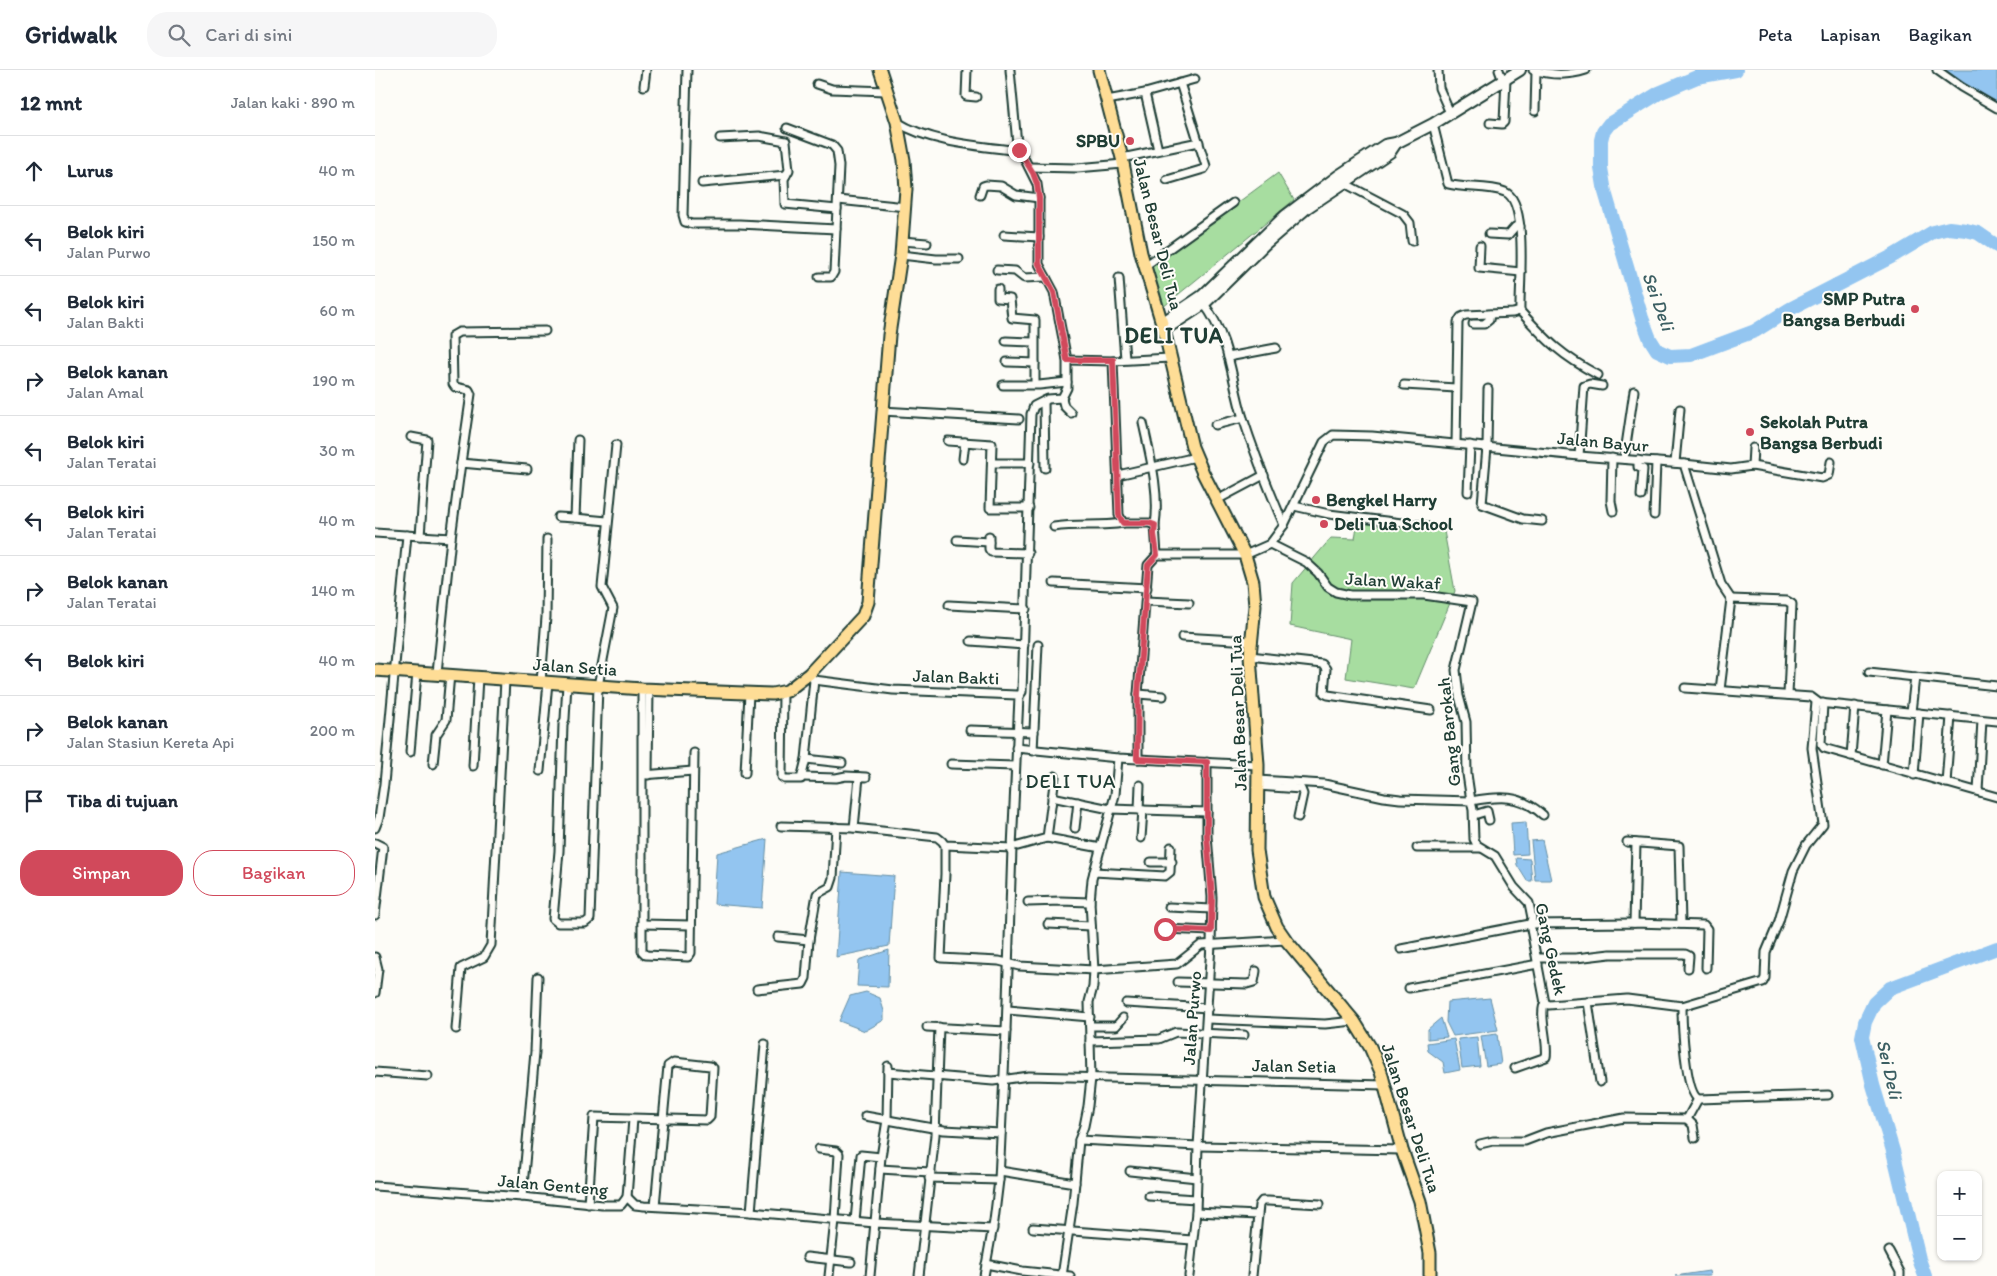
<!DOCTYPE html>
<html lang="id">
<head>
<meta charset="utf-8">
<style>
	:root { --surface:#fff; --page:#f6f6f7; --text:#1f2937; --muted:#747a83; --line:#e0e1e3; --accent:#d1495b }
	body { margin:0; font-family:Itim,sans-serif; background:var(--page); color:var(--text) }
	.controls { position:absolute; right:15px; bottom:15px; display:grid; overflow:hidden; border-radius:10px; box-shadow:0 1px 4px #0004 }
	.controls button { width:45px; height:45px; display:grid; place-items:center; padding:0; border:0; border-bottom:1px solid var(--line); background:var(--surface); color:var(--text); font:25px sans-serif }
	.stop { position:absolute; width:15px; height:15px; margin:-11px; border:4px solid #d1495b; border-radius:50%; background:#fff }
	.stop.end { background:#d1495b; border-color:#fff; box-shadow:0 1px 5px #0008 }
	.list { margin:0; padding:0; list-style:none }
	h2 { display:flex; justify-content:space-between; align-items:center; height:65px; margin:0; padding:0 20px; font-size:21px }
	h2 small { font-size:16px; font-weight:400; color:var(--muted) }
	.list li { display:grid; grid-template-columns:32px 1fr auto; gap:15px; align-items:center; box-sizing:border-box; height:70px; padding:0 20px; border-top:1px solid var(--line) }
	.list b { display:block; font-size:19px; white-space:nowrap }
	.list p { margin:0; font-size:16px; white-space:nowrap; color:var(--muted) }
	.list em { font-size:16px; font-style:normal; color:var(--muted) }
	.actions { display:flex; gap:10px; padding:15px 20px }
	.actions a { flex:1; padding:11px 0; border:1px solid var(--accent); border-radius:20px; text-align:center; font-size:18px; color:var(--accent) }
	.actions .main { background:var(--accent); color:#fff }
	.icon { flex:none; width:28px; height:28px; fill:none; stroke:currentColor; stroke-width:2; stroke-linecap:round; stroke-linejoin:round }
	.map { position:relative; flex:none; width:1622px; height:1206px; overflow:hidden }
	header { display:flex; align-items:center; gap:30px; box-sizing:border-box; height:70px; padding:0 25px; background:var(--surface); border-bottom:1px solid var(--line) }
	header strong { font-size:24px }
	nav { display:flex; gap:28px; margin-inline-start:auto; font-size:18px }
	.search { width:350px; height:45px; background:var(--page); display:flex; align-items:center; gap:12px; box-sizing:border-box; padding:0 18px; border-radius:20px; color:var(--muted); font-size:19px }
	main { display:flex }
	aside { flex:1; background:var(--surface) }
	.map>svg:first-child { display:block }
</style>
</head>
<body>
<header>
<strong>Gridwalk</strong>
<div class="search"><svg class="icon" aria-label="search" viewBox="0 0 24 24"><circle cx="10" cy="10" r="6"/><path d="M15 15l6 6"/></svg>Cari di sini</div>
<nav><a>Peta</a><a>Lapisan</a><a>Bagikan</a></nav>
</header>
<main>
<aside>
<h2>12 mnt<small>Jalan kaki · 890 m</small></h2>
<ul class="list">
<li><svg class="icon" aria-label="ahead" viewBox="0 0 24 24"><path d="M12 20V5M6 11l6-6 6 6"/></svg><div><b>Lurus</b></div><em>40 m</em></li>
<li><svg class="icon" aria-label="left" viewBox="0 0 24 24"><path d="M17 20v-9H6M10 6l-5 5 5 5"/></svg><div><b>Belok kiri</b><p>Jalan Purwo</p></div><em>150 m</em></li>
<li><svg class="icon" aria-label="left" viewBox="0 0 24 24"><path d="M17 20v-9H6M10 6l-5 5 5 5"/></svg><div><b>Belok kiri</b><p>Jalan Bakti</p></div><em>60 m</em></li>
<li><svg class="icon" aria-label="right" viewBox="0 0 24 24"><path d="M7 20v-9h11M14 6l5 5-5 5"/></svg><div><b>Belok kanan</b><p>Jalan Amal</p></div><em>190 m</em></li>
<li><svg class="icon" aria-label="left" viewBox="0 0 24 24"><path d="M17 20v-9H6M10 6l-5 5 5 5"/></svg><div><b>Belok kiri</b><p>Jalan Teratai</p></div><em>30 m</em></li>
<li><svg class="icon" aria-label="left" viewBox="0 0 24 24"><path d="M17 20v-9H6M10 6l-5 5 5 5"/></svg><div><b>Belok kiri</b><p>Jalan Teratai</p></div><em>40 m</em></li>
<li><svg class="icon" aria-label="right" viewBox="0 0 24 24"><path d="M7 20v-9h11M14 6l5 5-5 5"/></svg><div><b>Belok kanan</b><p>Jalan Teratai</p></div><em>140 m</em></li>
<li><svg class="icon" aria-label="left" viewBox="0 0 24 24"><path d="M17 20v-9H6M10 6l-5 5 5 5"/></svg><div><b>Belok kiri</b></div><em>40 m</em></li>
<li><svg class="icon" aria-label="right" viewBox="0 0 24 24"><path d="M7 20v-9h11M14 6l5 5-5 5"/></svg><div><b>Belok kanan</b><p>Jalan Stasiun Kereta Api</p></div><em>200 m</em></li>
<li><svg class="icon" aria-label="arrive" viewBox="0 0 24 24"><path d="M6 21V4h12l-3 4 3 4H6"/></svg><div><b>Tiba di tujuan</b></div></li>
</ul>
<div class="actions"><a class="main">Simpan</a><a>Bagikan</a></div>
</aside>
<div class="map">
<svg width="1622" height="1206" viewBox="0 0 1622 1206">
	<rect width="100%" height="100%" fill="#fdfcf7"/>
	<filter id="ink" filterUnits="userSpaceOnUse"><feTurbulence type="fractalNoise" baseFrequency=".02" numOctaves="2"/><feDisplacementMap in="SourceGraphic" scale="10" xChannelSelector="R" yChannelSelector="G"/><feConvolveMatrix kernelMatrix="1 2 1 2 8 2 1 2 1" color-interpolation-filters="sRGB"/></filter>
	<g filter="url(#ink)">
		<g fill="#a7dda0" stroke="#638d6a">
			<polygon points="903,103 919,130 788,237 774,198"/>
			<polygon points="983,449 1069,461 1080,521 1039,619 971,608 976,569 915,556 918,513 956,468 980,469"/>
		</g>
		<g fill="#93c5f0" stroke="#658fa5">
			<polygon points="1570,0 1622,0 1622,32 1591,17"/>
			<polygon points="1151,752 1153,784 1138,785 1136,753"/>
			<polygon points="392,769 387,838 339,834 342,783"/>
			<polygon points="1167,770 1176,810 1160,810 1156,771"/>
			<polygon points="1141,788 1155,789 1157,811 1152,811 1142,795"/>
			<polygon points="467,802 519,806 514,876 461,887"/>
			<polygon points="514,880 513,917 482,916 484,890"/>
			<polygon points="491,922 505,928 509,941 509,950 490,961 464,951 475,926"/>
			<polygon points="1115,928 1123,960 1078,966 1071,952 1072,932"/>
			<polygon points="1066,948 1072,967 1053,969 1053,959"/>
			<polygon points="1122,964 1126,994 1111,996 1106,966"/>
			<polygon points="1102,967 1105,996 1087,998 1083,969"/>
			<polygon points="1079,969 1085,1000 1070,1003 1068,992 1053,981 1052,973"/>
			<polygon points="1334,1201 1335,1206 1300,1206"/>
		</g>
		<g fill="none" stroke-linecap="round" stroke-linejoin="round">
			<g stroke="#93c5f0" stroke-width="14">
				<polyline points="1361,0 1322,7 1284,23 1234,54 1228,62 1226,70 1226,98 1230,122 1267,248 1275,269 1282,280 1295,286 1316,285 1380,261 1415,239 1516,187 1558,162 1574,158 1591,160 1603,163 1622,176"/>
				<polyline points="1550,1206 1544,1189 1518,1081 1498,1015 1487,967 1490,952 1499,933 1515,918 1622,878"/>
			</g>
			<g stroke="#1f3d34" stroke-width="11">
				<g id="minor">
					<polyline points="312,0 308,145 310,152 317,154 364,154 461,159"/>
					<polyline points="592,0 591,26 601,27"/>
					<polyline points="635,0 642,74 662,114 664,128 664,194 679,222 692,290 692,318 687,328 673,329 659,336 656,344 647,622 644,626"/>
					<polyline points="1063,0 1064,18 1075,43"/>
					<polyline points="1124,0 1128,11"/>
					<path d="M1158,0C1177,5 1192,6 1211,0"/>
					<polyline points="1562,0 1586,17 1622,38"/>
					<polyline points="442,14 457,19 511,21"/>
					<polyline points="269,16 271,0"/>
					<polyline points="732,30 770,23"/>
					<polyline points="1160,41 1161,1"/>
					<path d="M522,52C555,73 606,76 644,81"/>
					<polyline points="1115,53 1127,54 1129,52 1131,9"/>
					<path d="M1058,54L1073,114C1091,119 1112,115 1130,122C1154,132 1144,218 1145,241L1138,243L1091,245L1086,247L1083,252L1081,374"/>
					<polyline points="412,58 457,75 462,81 464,96 459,202 456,207 444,207"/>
					<polyline points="345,68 384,66 411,71 414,100 409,109 410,134 462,139"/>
					<polyline points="783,80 770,23 820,9"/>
					<polyline points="747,88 824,72"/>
					<polyline points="654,97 702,98 748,94"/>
					<polyline points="792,110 829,99 831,96 805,13"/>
					<polyline points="327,113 411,105"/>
					<polyline points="969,113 1028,144 1035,153 1037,171"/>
					<polyline points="605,125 608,116 611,115 626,116 641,125 664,128"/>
					<polyline points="463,130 531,137"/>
					<polyline points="1114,164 1133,165 1140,157 1145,156"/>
					<polyline points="629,165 664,167"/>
					<polyline points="527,171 552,173"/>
					<polyline points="1105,176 1104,198 1146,202"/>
					<polyline points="526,185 561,189 584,189"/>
					<polyline points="770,196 858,133"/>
					<polyline points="622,200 640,201 649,208 671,207"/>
					<polyline points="744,208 750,289"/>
					<polyline points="623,219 623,228 635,229 637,248 660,250 660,314"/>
					<path d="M829,234C855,268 856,309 868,348C880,385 894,420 909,455"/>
					<path d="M1145,241C1172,271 1187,286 1223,305"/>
					<polyline points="1098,254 1109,254 1114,250 1115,244"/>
					<polyline points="631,271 659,272"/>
					<polyline points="853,287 901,278"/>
					<polyline points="692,290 738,291 795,288"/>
					<polyline points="738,291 744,445 748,453 774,453 780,455 782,485"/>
					<polyline points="632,292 660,293"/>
					<polyline points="628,315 664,315 692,312"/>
					<polyline points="1029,315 1081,318"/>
					<polyline points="1113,319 1112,377 1107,434 1148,449 1167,451"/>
					<polyline points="687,328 689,336 696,343"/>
					<polyline points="669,331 670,398"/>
					<polyline points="507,341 644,349"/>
					<path d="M768,353C775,386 785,422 780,455"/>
					<polyline points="840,355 868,348"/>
					<polyline points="36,367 52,370 45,466"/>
					<polyline points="203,370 200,448 232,451"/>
					<polyline points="573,371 617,374 615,438 654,438"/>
					<polyline points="1204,386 1209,316 1215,314 1227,316"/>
					<polyline points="1237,388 1236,431 1238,441"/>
					<polyline points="588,389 590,372"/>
					<polyline points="1249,389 1259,321"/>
					<polyline points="1263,390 1263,397 1268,399 1266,426"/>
					<polyline points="86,393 96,324 94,320 80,317 78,314 77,266 84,262 170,261"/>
					<polyline points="617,393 655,393"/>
					<polyline points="1300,393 1305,339"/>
					<polyline points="1309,394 1356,399 1377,396 1447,408 1454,405 1456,392"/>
					<polyline points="1377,396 1378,378"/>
					<polyline points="743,405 821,387"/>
					<polyline points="1093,422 1095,375"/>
					<polyline points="842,430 889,405"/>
					<polyline points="919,436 954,444 1051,456"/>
					<polyline points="1279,445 1281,392"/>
					<polyline points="183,447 200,448"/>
					<path d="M679,457C702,453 725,457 748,453"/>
					<polyline points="0,463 76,468 86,393 152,399"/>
					<polyline points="614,466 614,479 616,482 653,483"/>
					<polyline points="582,470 614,472"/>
					<path d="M895,474L931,492L943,503L953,517L961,522L975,525H1049L1097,532L1081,600L1084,626L1091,652L1092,704L1096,731C1125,726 1145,724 1168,745"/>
					<polyline points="782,485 870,485 895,474 909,455 949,372 958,365 997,366 1204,386 1309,394 1346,514 1356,529 1345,620"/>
					<polyline points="679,513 772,518"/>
					<polyline points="1356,529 1412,531 1417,534 1413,625"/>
					<polyline points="771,531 814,533"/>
					<polyline points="574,535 651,539"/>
					<polyline points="807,567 876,571"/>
					<polyline points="596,571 649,575"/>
					<polyline points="875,586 947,594 951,599 949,623 953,625 1056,640"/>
					<polyline points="1494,602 1622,616"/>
					<polyline points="62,603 76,468"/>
					<polyline points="434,604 439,610 518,620 642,625 644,627 637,778 631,961 552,957"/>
					<polyline points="166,612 171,547 172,469"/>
					<polyline points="192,614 190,649 188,654 184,781 178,849 183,853 210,853 215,849 223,616 238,538 227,517 241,375"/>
					<polyline points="1310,618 1436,627 1444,633 1622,651"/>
					<polyline points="267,619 267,881 271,885 313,887 316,883 319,683"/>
					<polyline points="408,622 407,707 410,709 426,709 431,689 439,610"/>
					<polyline points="763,624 788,626"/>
					<polyline points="1448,633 1446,674 1449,678 1622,727"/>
					<polyline points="1536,642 1540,607"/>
					<polyline points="595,660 659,662"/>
					<polyline points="641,678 743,688 883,695"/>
					<polyline points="658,681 663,575"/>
					<polyline points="35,682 42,603"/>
					<polyline points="1476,686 1480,636"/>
					<polyline points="431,689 467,693"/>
					<polyline points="763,689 763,624 773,495 782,485"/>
					<polyline points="58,694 61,665 71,650 75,604"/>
					<polyline points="576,694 640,696"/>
					<polyline points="1507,695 1512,640"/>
					<polyline points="98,696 103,607"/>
					<polyline points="165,701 173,612"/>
					<polyline points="370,703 374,623"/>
					<polyline points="268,705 318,701"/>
					<polyline points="273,705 274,619"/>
					<polyline points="1539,705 1544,643"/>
					<polyline points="428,707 461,708 471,706 491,707"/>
					<polyline points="883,710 949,714 1009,727 1025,729 1096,731 1098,740 1099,769 1102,775 1120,786 1139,817 1154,833 1157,848 1155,854 1170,933"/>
					<polyline points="1571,713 1576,646"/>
					<polyline points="883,716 926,719 928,724 923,747"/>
					<polyline points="1603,721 1607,650"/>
					<polyline points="677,727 735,739 832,742"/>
					<polyline points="764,740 765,715"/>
					<polyline points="1099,745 1112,741 1114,750"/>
					<polyline points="406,756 479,758 562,767 567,771 570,775 637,778"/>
					<polyline points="0,758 4,748 9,714 32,465"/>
					<polyline points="479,758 484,707"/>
					<polyline points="700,758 703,732"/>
					<polyline points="672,768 726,778"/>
					<polyline points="766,768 768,740"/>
					<polyline points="1252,772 1304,776 1306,854"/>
					<polyline points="0,773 8,777 0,845"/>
					<polyline points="570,775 570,804 566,888 624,891 644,896 719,900 802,894 826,875 911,870"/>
					<polyline points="643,776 672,768 680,706"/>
					<polyline points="1042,778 1105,778"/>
					<polyline points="776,792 797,792"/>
					<polyline points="719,802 790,806 795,802 796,777"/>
					<polyline points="653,832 686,831 715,832"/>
					<polyline points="794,837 837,839"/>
					<polyline points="1259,853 1261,773"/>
					<polyline points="267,854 316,855"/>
					<polyline points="673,854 716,856"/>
					<polyline points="791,859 836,861"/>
					<polyline points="403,867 434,870"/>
					<polyline points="1026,879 1155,854 1259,853 1329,855 1332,859 1331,898"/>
					<polyline points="0,887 3,899 0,923"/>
					<polyline points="1163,888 1201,888 1235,884 1310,884 1314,886 1313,898"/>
					<polyline points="803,912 872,914 879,912 881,901"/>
					<polyline points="1034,918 1163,894"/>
					<polyline points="382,919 428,914 431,908 434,870 442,824 455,817 458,808 461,757"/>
					<polyline points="1213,932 1225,1012"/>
					<polyline points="751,933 833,938"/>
					<polyline points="1170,933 1174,935 1252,929 1307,936 1388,912 1390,908 1391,882 1404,851 1418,801 1431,775 1448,754 1437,678 1441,632"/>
					<path d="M1307,936C1307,953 1310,1021 1323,1029L1453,1025"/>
					<polyline points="633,940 715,947"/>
					<polyline points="832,949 950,954 979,951"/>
					<polyline points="715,956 741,956 748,948"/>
					<polyline points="81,959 86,898 109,887 116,875 130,610"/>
					<polyline points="715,971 784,969 801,962 869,965"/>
					<path d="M1140,998L1171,987C1174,974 1163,942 1170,933"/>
					<polyline points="0,1002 53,1006"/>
					<polyline points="513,1002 618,1011 654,1006 1010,1015"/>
					<polyline points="490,1046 569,1060 626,1063"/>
					<polyline points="1312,1049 1318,1055 1320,1068"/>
					<polyline points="704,1070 823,1076 1027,1080"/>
					<polyline points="1105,1074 1118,1071 1150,1071 1171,1063 1249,1048 1312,1049 1323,1029"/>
					<polyline points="444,1079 461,1081 464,1084 460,1150 454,1206"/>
					<polyline points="505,1099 555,1102"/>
					<polyline points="625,1101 700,1113"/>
					<polyline points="755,1101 822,1108"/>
					<polyline points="554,1108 624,1110 631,961"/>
					<polyline points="0,1116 147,1127 227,1135 246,1135 252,1127 260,1135 269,1136 376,1142 500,1153 618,1159"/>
					<polyline points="774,1126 821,1129"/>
					<polyline points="147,1127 160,982 163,907"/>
					<polyline points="252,1127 258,1049"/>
					<polyline points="213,1134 219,1047 332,1050 335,1047 338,998 335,996 299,992 293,996 280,1136"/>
					<polyline points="376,1142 390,974"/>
					<polyline points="821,1142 882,1145"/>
					<polyline points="480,1151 486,1085 506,1087"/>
					<polyline points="658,1158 817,1170"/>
					<polyline points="1514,1181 1525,1202 1525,1206"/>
					<polyline points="432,1187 476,1192"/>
					<polyline points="611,1194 647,1201 695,1206"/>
					<polyline points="495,1206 506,1087 512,1050 513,996"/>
					<polyline points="544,1206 560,1065 564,957"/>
					<polyline points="609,1206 619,1151 624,1110"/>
					<polyline points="687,1206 698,1133 704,1070 709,1056 713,1036 716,1008 714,932 718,917 719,900 715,832 717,809 740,725 743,688"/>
					<polyline points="814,1206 821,1142 823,1076 836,875 837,827 832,766 832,692"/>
					<polyline points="877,1206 884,1135 887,1131 893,1131 945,1134"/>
				</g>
			</g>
			<g stroke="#1f3d34" stroke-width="14">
				<g id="secondary">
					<polyline points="787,253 827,226 910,146 963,106 1010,75 1021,73 1058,54 1145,0"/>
					<polyline points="789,260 829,234 890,174 933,137 1015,82 1021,73"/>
				</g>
			</g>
			<g stroke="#1f3d34" stroke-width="15">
				<g id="primary">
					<polyline points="724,0 747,88 766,183 789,260 817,377 828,403 870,485 878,512 880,536 875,586 883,695 882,780 889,827 902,857 911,870 979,951 995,977 1006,1002 1027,1080 1045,1131 1055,1183 1055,1206"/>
					<polyline points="0,600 267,619 397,624 412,621 434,604 488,546 493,532 514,265 526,185 531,119 529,90 522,52 505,0"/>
				</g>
			</g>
			<use href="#minor" stroke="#fdfcf7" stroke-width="7"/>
			<use href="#secondary" stroke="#fdfcf7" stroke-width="10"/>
			<use href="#primary" stroke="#fedd96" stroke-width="11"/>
		</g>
	</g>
	<g fill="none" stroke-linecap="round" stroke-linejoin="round" filter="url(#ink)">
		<polyline stroke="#d1495b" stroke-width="6" points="644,80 658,103 662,114 664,128 664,194 679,222 692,290 738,290 744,445 748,453 774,453 780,455 779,464 782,485 773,495 763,624 762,689 832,692 832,766 837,827 836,861 790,859"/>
	</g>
	<g fill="#d1495b" stroke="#fdfcf7" stroke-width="2">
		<circle cx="755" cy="71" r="5"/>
		<circle cx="1540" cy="239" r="5"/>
		<circle cx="1375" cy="362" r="5"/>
		<circle cx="941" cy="430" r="5"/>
		<circle cx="949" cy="454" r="5"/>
	</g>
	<g text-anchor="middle" stroke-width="4" stroke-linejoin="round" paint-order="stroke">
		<g font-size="18" font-weight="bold" fill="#1f3d34" stroke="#fdfcf7" text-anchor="start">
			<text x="745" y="77" text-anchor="end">SPBU</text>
			<text x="1530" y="235" text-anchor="end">SMP Putra<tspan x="1530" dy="21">Bangsa Berbudi</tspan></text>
			<text x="1385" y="358">Sekolah Putra<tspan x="1385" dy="21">Bangsa Berbudi</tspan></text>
			<text x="951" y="436">Bengkel Harry</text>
			<text x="959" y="460">Deli Tua School</text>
		</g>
		<g font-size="18" fill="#1f3d34" stroke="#fdfcf7">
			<text transform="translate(783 164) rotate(76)" y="6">Jalan Besar Deli Tua</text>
			<text transform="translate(1228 372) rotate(5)" y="6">Jalan Bayur</text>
			<text transform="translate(1018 511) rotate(3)" y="6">Jalan Wakaf</text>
			<text transform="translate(200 597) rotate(4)" y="6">Jalan Setia</text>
			<text transform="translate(581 607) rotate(2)" y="6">Jalan Bakti</text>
			<text transform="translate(863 643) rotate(-92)" y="6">Jalan Besar Deli Tua</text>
			<text transform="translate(1074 662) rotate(-96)" y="6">Gang Barokah</text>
			<text transform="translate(1176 879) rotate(78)" y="6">Gang Gedek</text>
			<text transform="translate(817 948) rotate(-86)" y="6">Jalan Purwo</text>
			<text transform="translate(919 996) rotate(1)" y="6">Jalan Setia</text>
			<text transform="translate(1036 1048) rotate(72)" y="6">Jalan Besar Deli Tua</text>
			<text transform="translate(178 1115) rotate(5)" y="6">Jalan Genteng</text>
		</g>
		<g font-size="19" font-style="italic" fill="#3c5f63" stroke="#fdfcf7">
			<text transform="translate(1284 231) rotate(70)" y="7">Sei Deli</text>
			<text transform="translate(1515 999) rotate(77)" y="7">Sei Deli</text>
		</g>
		<g font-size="20" letter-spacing="1" fill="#1f3d34" stroke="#fdfcf7">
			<text x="696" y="718">DELI TUA</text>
		</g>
		<g font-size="22" font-weight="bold" letter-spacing="1" fill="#1f3d34" stroke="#fdfcf7">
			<text x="799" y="273">DELI TUA</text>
		</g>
	</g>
</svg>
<div class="controls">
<button>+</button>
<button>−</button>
</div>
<div class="stop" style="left:790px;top:859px"></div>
<div class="stop end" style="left:644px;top:80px"></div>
</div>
</main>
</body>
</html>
